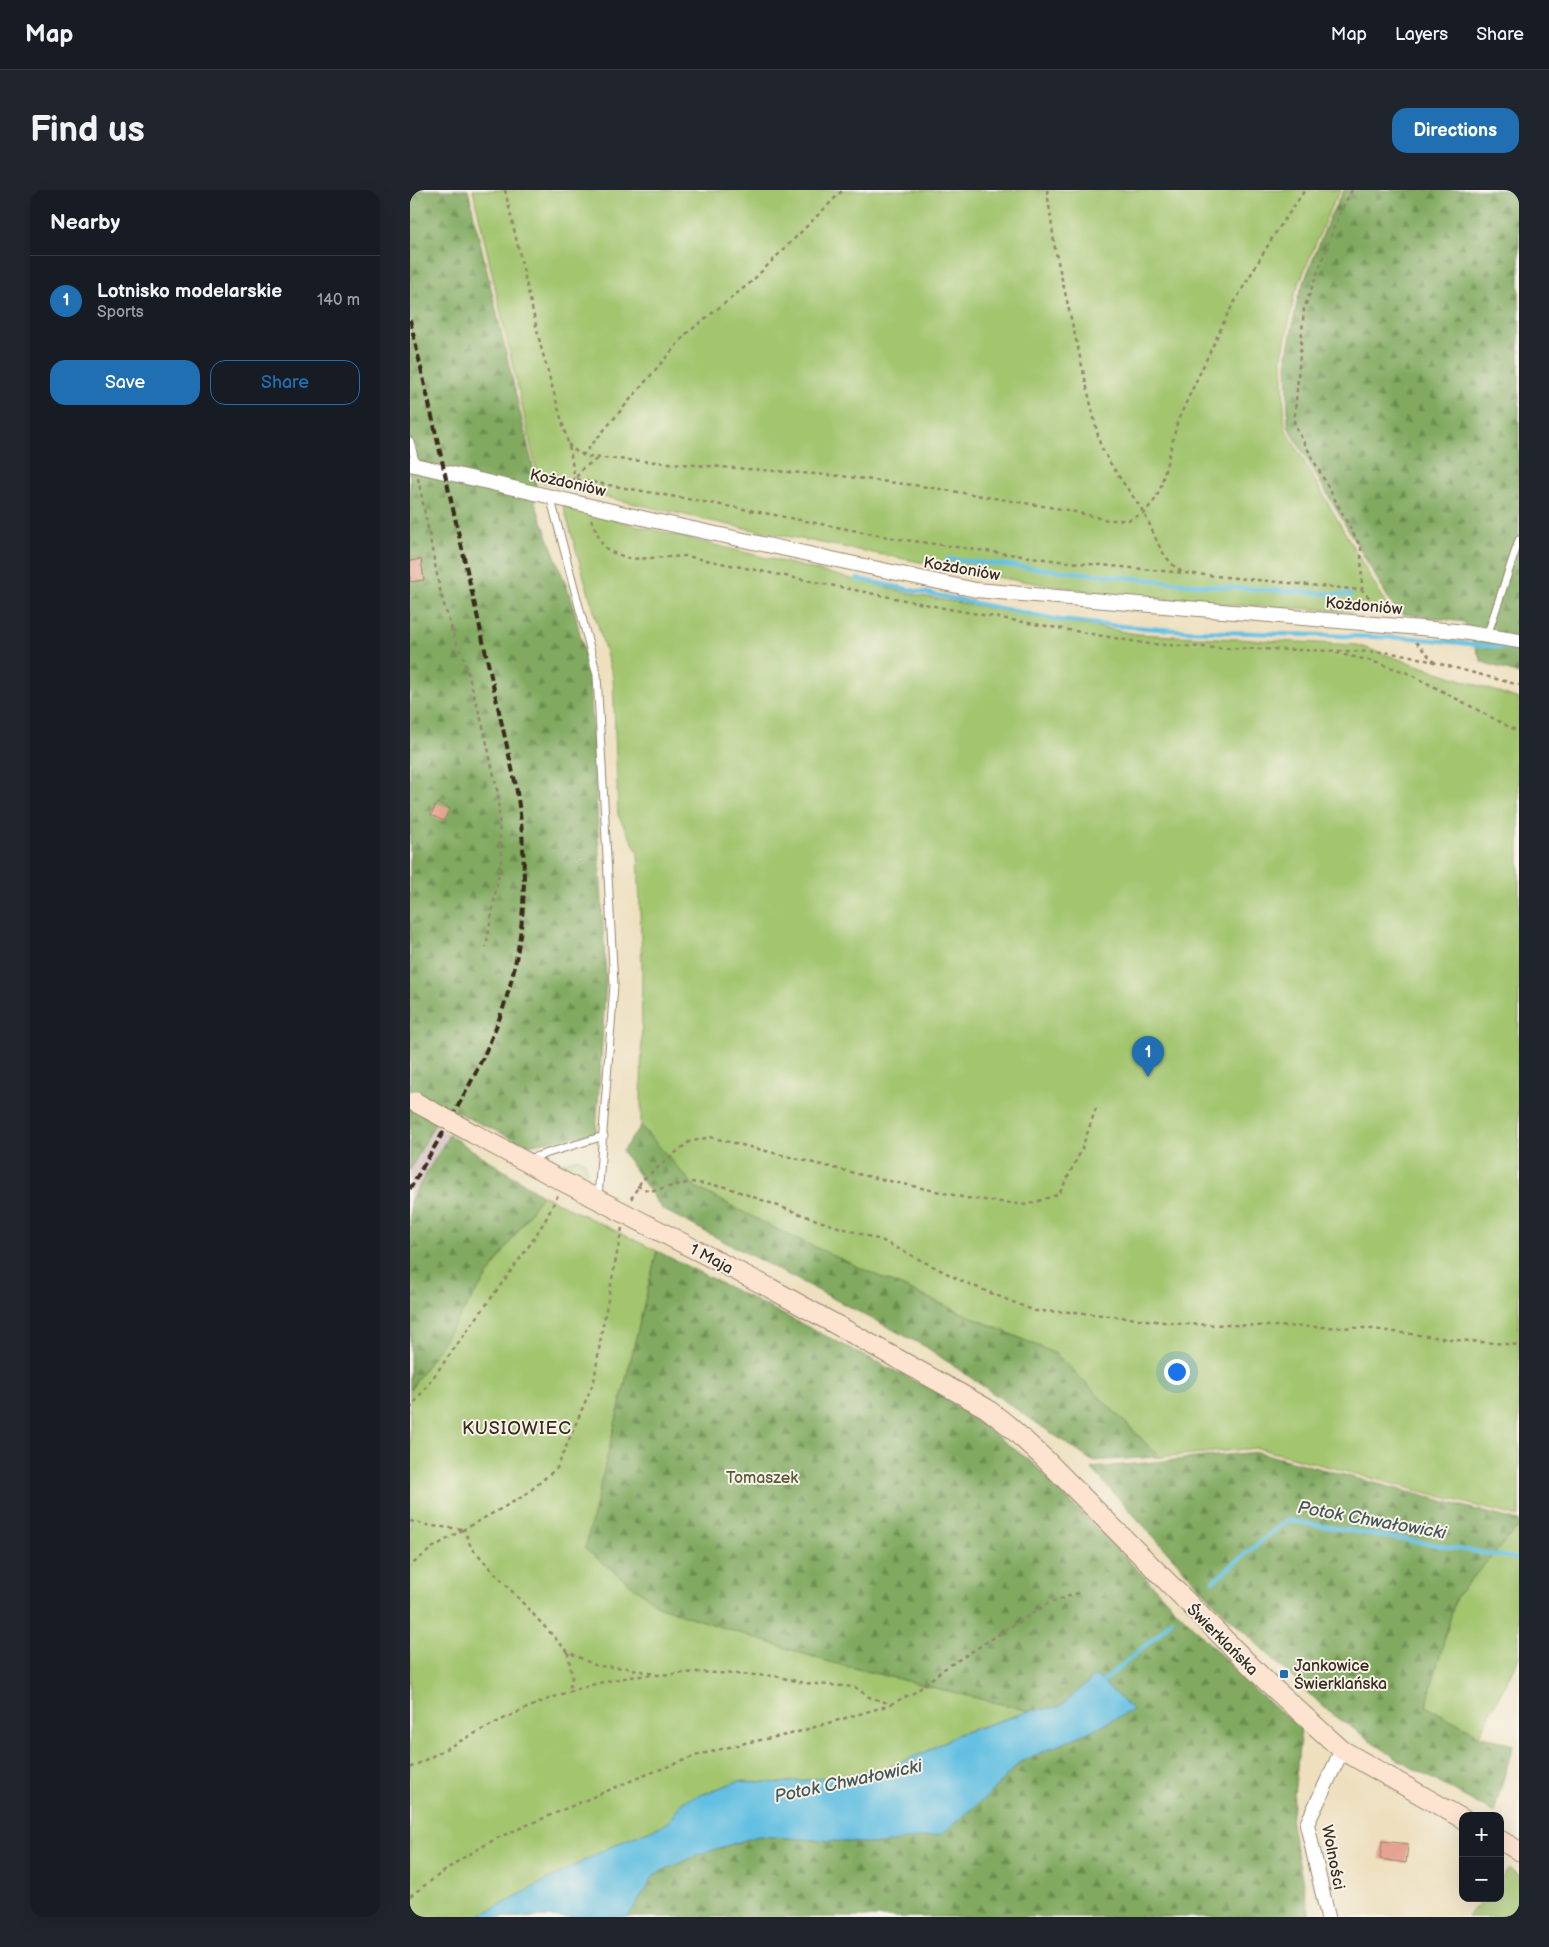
<!DOCTYPE html>
<html lang="en">
<head>
<meta charset="utf-8">
<style>
	:root { --surface:#171b24; --page:#20242c; --text:#f1f3f6; --muted:#9ea1a6; --line:#363941; --accent:#1f6fb2 }
	body { margin:0; font-family:"Balsamiq Sans",sans-serif; background:var(--page); color:var(--text) }
	.controls { position:absolute; right:15px; bottom:15px; display:grid; overflow:hidden; border-radius:10px; box-shadow:0 5px 20px #0002 }
	.controls button { width:45px; height:45px; display:grid; place-items:center; padding:0; border:0; border-bottom:1px solid var(--line); background:var(--surface); color:var(--text); font:25px sans-serif }
	.you { position:absolute; left:766px; top:1181px; width:18px; height:18px; margin:-12px; border:4px solid #fff; border-radius:50%; background:#1a73e8; box-shadow:0 0 0 8px #1a73e833 }
	.badge { display:grid; place-items:center; width:32px; height:32px; border-radius:50%; background:var(--accent); color:#fff; font-size:16px; font-weight:700 }
	.pin { position:absolute; translate:-50% -41px; filter:drop-shadow(0 1px 2px #0008) }
	.pin::after { content:''; position:absolute; top:26px; width:18px; height:15px; background:inherit; clip-path:polygon(0 0,100% 0,50% 100%) }
	.list { margin:0; padding:0; list-style:none }
	h2 { display:flex; justify-content:space-between; align-items:center; height:65px; margin:0; padding:0 20px; font-size:21px }
	h2 small { font-size:16px; font-weight:400; color:var(--muted) }
	.list li { display:grid; grid-template-columns:32px 1fr auto; gap:15px; align-items:center; box-sizing:border-box; height:90px; padding:0 20px; border-top:1px solid var(--line) }
	.list b { display:block; font-size:19px; white-space:nowrap }
	.list p { margin:0; font-size:16px; white-space:nowrap; color:var(--muted) }
	.list em { font-size:16px; font-style:normal; color:var(--muted) }
	.actions { display:flex; gap:10px; padding:15px 20px }
	.actions a { flex:1; padding:11px 0; border:1px solid var(--accent); border-radius:15px; text-align:center; font-size:18px; color:var(--accent) }
	.actions .main { background:var(--accent); color:#fff }
	.map { position:relative; flex:none; width:1109px; height:1727px; overflow:hidden; border-radius:15px }
	header { display:flex; align-items:center; gap:30px; box-sizing:border-box; height:70px; padding:0 25px; background:var(--surface); border-bottom:1px solid var(--line) }
	header strong { font-size:24px }
	nav { display:flex; gap:28px; margin-inline-start:auto; font-size:18px }
	.intro { display:flex; align-items:center; justify-content:space-between; box-sizing:border-box; height:120px; padding:0 30px }
	h1 { margin:0; font-size:35px }
	.button { padding:12px 22px; border-radius:15px; background:var(--accent); color:#fff; font-size:18px; font-weight:700 }
	main { display:flex; gap:30px; padding:0 30px }
	aside { flex:1; background:var(--surface); border-radius:15px; box-shadow:0 5px 20px #0002 }
	.map>svg:first-child { display:block }
</style>
</head>
<body>
<header>
<strong>Map</strong>
<nav><a>Map</a><a>Layers</a><a>Share</a></nav>
</header>
<div class="intro"><h1>Find us</h1><a class="button">Directions</a></div>
<main>
<aside>
<h2>Nearby<small></small></h2>
<ul class="list">
<li><span class="badge">1</span><div><b>Lotnisko modelarskie</b><p>Sports</p></div><em>140 m</em></li>
</ul>
<div class="actions"><a class="main">Save</a><a>Share</a></div>
</aside>
<div class="map">
<svg width="1109" height="1727" viewBox="0 0 1109 1727">
	<defs>
		<pattern id="forest-firs" width="22" height="20" patternUnits="userSpaceOnUse" patternTransform="scale(1.25)"><rect width="22" height="20" fill="#81aa61"/><path d="M5 1l3.5 6h-7zM16 11l3.5 6h-7z" fill="#6b8b4f"/></pattern>
	</defs>
	<rect width="100%" height="100%" fill="#f7f3e8"/>
	<filter id="ink" filterUnits="userSpaceOnUse"><feTurbulence type="fractalNoise" baseFrequency=".02" numOctaves="2"/><feDisplacementMap in="SourceGraphic" scale="10" xChannelSelector="R" yChannelSelector="G"/><feConvolveMatrix kernelMatrix="1 2 1 2 8 2 1 2 1" color-interpolation-filters="sRGB"/></filter>
	<filter id="wash" filterUnits="userSpaceOnUse"><feTurbulence type="fractalNoise" baseFrequency=".0096" numOctaves="4" result="noise"/><feDisplacementMap in="SourceGraphic" scale="20" xChannelSelector="R" yChannelSelector="G"/><feGaussianBlur stdDeviation="1.12" result="paint"/><feColorMatrix in="noise" values="0 0 0 0 0 0 0 0 0 0 0 0 0 0 0 0 0 1.4 0 .05"/><feComposite in="paint" operator="in"/></filter>
	<g filter="url(#wash)">
		<rect width="100%" height="100%" fill="#eee0bf"/>
		<polygon fill="#d2bfc0" points="25,935 39,945 0,1011 0,980"/>
		<g fill="#a2c56e" stroke="#6e7846">
			<polygon points="63,0 931,0 920,19 884,106 872,167 875,238 981,423 822,415 698,404 592,388 319,335 129,292"/>
			<polygon points="153,315 220,334 511,406 727,444 947,455 1109,509 1109,1327 847,1258 750,1267 646,1164 461,1083 364,1038 285,997 231,936 232,777 228,662 208,625 203,487"/>
			<polygon points="168,968 175,972 178,981 164,988 145,978 147,974"/>
			<polygon points="132,1005 247,1061 175,1359 250,1417 419,1472 620,1521 545,1545 518,1561 467,1582 370,1593 328,1591 273,1612 258,1633 204,1655 67,1727 0,1727 0,1200"/>
			<polygon points="1109,1335 1109,1467 1069,1545 1016,1516 1046,1407"/>
			<polygon points="1099,1679 1109,1685 1109,1727 1057,1727 1074,1708 1090,1708 1090,1689"/>
		</g>
		<g fill="url(#forest-firs)" stroke="#5e6a40">
			<polygon points="0,0 58,0 126,290 125,313 162,411 180,487 196,791 186,943 117,955 34,917 0,980"/>
			<polygon points="934,0 1109,0 1109,484 1072,472 1054,432 987,423 878,237 877,165 888,107 920,26"/>
			<polygon points="231,936 285,997 364,1038 461,1083 646,1164 750,1267 682,1271 516,1157 252,1019 212,961"/>
			<polygon points="39,945 132,1005 0,1200 0,1011"/>
			<polygon points="247,1061 529,1203 623,1273 848,1503 891,1539 881,1634 900,1727 217,1727 245,1684 286,1665 348,1646 470,1654 576,1607 610,1572 676,1543 722,1520 686,1486 649,1517 620,1521 419,1472 250,1417 175,1359"/>
			<polygon points="847,1262 1109,1331 1109,1335 1046,1407 1016,1516 1069,1545 1103,1555 1084,1623 990,1571 918,1521 807,1416 681,1278"/>
		</g>
		<polygon fill="#64c0e2" stroke="#507580" points="686,1486 723,1520 676,1543 610,1572 576,1607 532,1644 470,1654 348,1646 287,1665 245,1684 218,1727 67,1727 204,1655 258,1633 272,1612 328,1591 370,1593 467,1582 518,1561 546,1545 620,1521 649,1517"/>
		<g fill="none" stroke-linecap="round" stroke-linejoin="round">
			<g stroke="#64c0e2" stroke-width="4.5">
				<polyline points="537,369 809,397 941,405"/>
				<polyline points="447,389 649,430 697,435 777,441 1003,448 1109,459"/>
				<polyline points="803,1391 877,1330 1109,1369"/>
				<polyline points="689,1495 749,1444 762,1429"/>
			</g>
		</g>
		<g id="blocks">
			<g fill="#e4a290">
				<polygon points="11,369 14,390 0,392 0,371"/>
				<polygon points="27,613 40,618 34,631 21,625"/>
				<polygon points="972,1651 998,1654 996,1673 970,1669"/>
			</g>
		</g>
	</g>
	<g filter="url(#ink)">
		<use href="#blocks" fill-opacity="0" stroke="#94856e" stroke-width="1"/>
		<g fill="none" stroke-linecap="round" stroke-linejoin="round">
			<g stroke="#94856e" stroke-width="9">
				<g id="lane">
					<polyline points="0,251 6,275"/>
					<polyline points="140,306 187,485 204,795 188,1008"/>
					<polyline points="1077,446 1109,350"/>
					<polyline points="118,969 194,946"/>
				</g>
			</g>
			<g stroke="#94856e" stroke-width="16">
				<g id="street">
					<polyline points="0,274 241,330 566,400 1046,441 1109,451"/>
					<polyline points="918,1727 897,1634 932,1560"/>
				</g>
			</g>
			<g stroke="#94856e" stroke-width="21">
				<g id="secondary">
					<polyline points="64,944 154,992 360,1098 576,1218 599,1236 635,1269 858,1493 932,1560 1053,1629"/>
					<polyline points="1090,1650 1109,1661"/>
				</g>
			</g>
			<g stroke="#94856e" stroke-width="2.5" stroke-dasharray="4 4" stroke-linecap="butt">
				<polyline points="95,0 131,157 160,260 164,284 164,300"/>
				<path d="M637,0L645,59L690,254C701,278 718,298 732,320C746,343 747,365 772,382"/>
				<polyline points="942,0 929,24 894,119 884,234 951,358 952,400"/>
				<polyline points="158,254 167,262 179,267 431,286 511,296 657,320 698,330 718,330 734,323 744,311 750,300 768,230 818,123 864,45 895,0"/>
				<polyline points="172,266 276,144 340,93 433,0"/>
				<polyline points="187,269 173,278 165,289 328,318 489,349 649,371 952,400 971,420"/>
				<polyline points="8,288 31,405 45,450 54,469 74,540 88,604 91,672 76,757"/>
				<polyline points="181,329 193,356 201,362 221,369 276,366 539,419 739,454 810,458 971,462 997,465 1109,495"/>
				<polyline points="1006,452 1024,472"/>
				<polyline points="926,463 958,470 998,483 1109,542"/>
				<polyline points="227,996 240,1001 281,992 316,997 415,1033 471,1050 554,1092 625,1121 665,1122 772,1134 955,1138 1047,1150 1109,1155"/>
				<polyline points="221,1009 232,990 279,952 300,947 448,984 557,1008 617,1015 649,1004 671,961 686,918"/>
				<polyline points="212,1038 192,1140 184,1191 147,1278 114,1306 54,1339 61,1357 158,1462 187,1476 219,1478 248,1485 287,1482 365,1486 394,1493 445,1497 459,1507 481,1514 507,1501 531,1481 637,1414 668,1403"/>
				<polyline points="0,1219 117,1059 136,1029 148,1005"/>
				<polyline points="0,1331 21,1336 54,1339 22,1358 0,1376"/>
				<polyline points="158,1462 162,1487 159,1501"/>
				<path d="M0,1578C76,1538 155,1489 244,1485"/>
				<polyline points="0,1706 51,1669 87,1648 225,1589 288,1565 335,1553 381,1544 480,1515"/>
			</g>
			<use href="#lane" stroke="#fff" stroke-width="7"/>
			<use href="#street" stroke="#fff" stroke-width="14"/>
			<use href="#secondary" stroke="#fde4d1" stroke-width="19"/>
			<path stroke="#3b2a1e" stroke-width="4" stroke-dasharray="8 4" stroke-linecap="butt" d="M0,130L106,596C120,680 117,763 84,842C62,897 29,948 0,999"/>
			<g stroke="#94856e" stroke-width="21" stroke-linecap="butt">
				<polyline id="secondary-bridge" points="5,912 64,944"/>
			</g>
			<use href="#secondary-bridge" stroke="#fde4d1" stroke-width="19"/>
		</g>
	</g>
	<rect fill="#1f6fb2" stroke="#f7f3e8" stroke-width="2" x="869" y="1479" width="10" height="10" rx="2.5"/>
	<g text-anchor="middle" stroke-width="4" stroke-linejoin="round" paint-order="stroke">
		<g font-size="16" fill="#3b2a1e" stroke="#f7f3e8">
			<text transform="translate(158 292) rotate(13)" y="6">Kożdoniów</text>
			<text transform="translate(552 378) rotate(10)" y="6">Kożdoniów</text>
			<text transform="translate(954 415) rotate(5)" y="6">Kożdoniów</text>
			<text transform="translate(302 1068) rotate(28)" y="6">1 Maja</text>
			<text transform="translate(813 1449) rotate(45)" y="6">Świerklańska</text>
			<text transform="translate(924 1667) rotate(79)" y="6">Wolności</text>
		</g>
		<g font-size="16" fill="#5a5836" stroke="#f7f3e8">
			<text x="352" y="1293">Tomaszek</text>
		</g>
		<g font-size="16" fill="#3b2a1e" stroke="#f7f3e8" text-anchor="start">
			<text x="884" y="1481">Jankowice<tspan x="884" dy="18">Świerklańska</tspan></text>
		</g>
		<g font-size="18" letter-spacing="1" fill="#3b2a1e" stroke="#f7f3e8">
			<text x="107" y="1244">KUSIOWIEC</text>
		</g>
		<g font-size="18" font-style="italic" fill="#475759" stroke="#f7f3e8">
			<text transform="translate(962 1330) rotate(10)" y="6">Potok Chwałowicki</text>
			<text transform="translate(438 1591) rotate(-12)" y="6">Potok Chwałowicki</text>
		</g>
	</g>
</svg>
<div class="controls">
<button>+</button>
<button>−</button>
</div>
<div class="you"></div>
<div class="pin badge" style="left:738px;top:887px">1</div>
</div>
</main>
</body>
</html>
